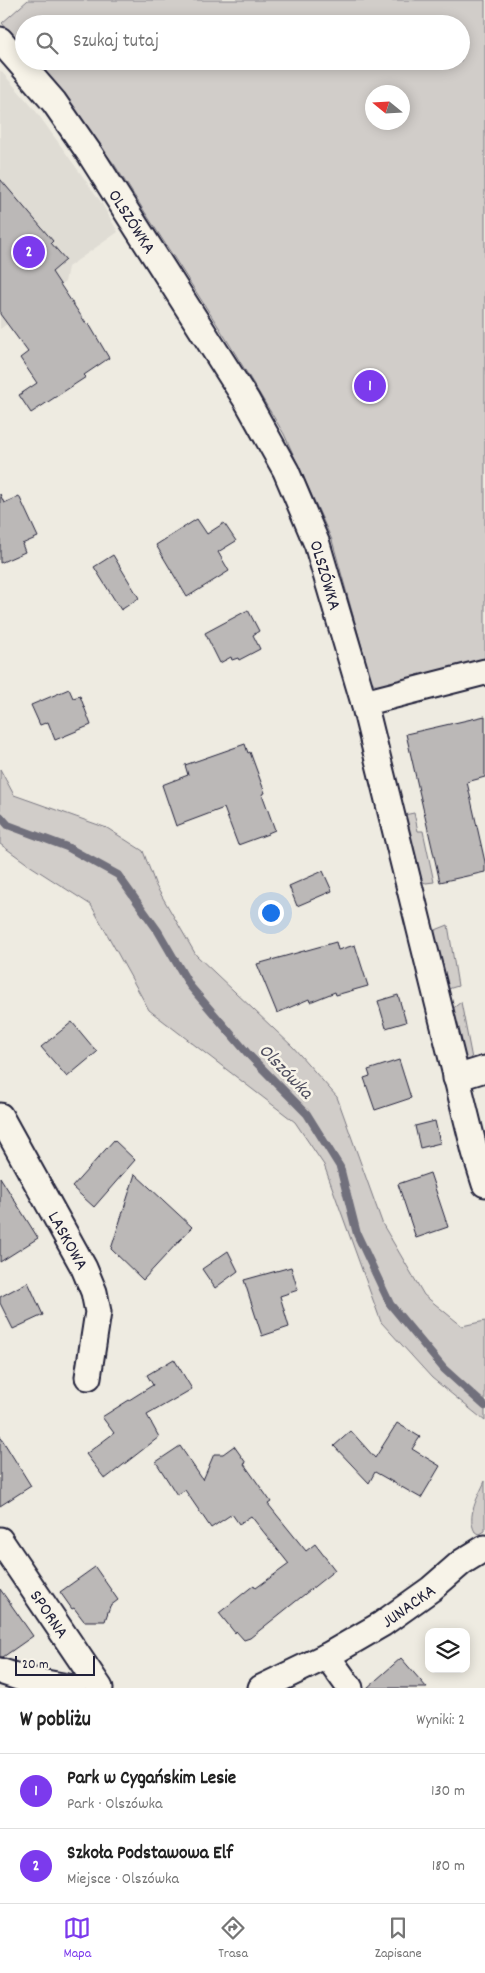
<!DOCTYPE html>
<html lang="pl">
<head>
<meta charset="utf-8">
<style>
	:root { --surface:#fff; --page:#f2f2f2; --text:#222; --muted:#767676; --line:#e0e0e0; --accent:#7c3aed }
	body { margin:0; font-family:Dekko,sans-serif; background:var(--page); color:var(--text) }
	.controls { position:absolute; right:15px; bottom:15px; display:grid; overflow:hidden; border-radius:10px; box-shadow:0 2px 12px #0003 }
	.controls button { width:45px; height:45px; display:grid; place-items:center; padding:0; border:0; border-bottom:1px solid var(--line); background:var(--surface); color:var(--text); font:25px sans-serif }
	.compass { position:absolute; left:365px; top:85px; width:45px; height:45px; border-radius:50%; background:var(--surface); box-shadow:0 2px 12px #0003; rotate:288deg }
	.scale { position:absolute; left:15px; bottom:12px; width:80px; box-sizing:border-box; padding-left:5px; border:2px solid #22223b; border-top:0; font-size:14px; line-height:18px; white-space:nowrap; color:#22223b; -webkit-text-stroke:4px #f7f3e8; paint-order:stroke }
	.you { position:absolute; left:270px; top:912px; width:18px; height:18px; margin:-12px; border:4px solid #fff; border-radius:50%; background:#1a73e8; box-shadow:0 0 0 8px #1a73e833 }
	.badge { display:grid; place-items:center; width:32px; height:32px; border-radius:50%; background:var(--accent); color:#fff; font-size:16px; font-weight:700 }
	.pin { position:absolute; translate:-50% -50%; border:2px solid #fff; box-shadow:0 1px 5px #0006 }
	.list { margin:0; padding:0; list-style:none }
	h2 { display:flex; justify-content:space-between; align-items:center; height:65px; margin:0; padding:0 20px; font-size:21px }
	h2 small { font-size:16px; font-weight:400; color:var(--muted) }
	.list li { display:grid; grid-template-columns:32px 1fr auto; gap:15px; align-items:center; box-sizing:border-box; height:75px; padding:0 20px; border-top:1px solid var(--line) }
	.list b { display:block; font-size:19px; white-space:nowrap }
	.list p { margin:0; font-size:16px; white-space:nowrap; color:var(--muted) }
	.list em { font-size:16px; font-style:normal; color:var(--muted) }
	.icon { flex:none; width:28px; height:28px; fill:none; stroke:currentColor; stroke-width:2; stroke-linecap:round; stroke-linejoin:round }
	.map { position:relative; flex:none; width:485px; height:1688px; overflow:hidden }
	.search { position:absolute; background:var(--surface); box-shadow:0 2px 12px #0003; left:15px; right:15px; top:15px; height:55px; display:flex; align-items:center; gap:12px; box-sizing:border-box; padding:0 18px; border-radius:28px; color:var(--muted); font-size:19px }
	.sheet { height:215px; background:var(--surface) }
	nav { display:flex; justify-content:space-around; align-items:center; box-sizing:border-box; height:70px; border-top:1px solid var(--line); background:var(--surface); font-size:14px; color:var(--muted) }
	nav a { display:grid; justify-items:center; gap:2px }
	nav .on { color:var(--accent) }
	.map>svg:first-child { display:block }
</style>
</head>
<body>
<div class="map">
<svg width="485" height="1688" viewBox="0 0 485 1688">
	<rect width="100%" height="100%" fill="#eeebe1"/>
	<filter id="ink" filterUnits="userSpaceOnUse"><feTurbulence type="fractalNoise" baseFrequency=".02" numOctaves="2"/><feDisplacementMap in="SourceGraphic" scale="10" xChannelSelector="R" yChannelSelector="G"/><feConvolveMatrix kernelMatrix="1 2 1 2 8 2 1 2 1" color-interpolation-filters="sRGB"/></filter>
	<g filter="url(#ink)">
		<polygon fill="#dfdcd4" points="0,70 35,110 101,202 118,232 68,267 65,282 0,329"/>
		<g fill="#d1cdc9" stroke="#7a7882" fill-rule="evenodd">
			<path d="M28,0H485V664L383,688L375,685L371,680L332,540L284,434L225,337L114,164L32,61H461V24H24V50L2,23ZM372,92H402V122H372Z"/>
			<polygon points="0,769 14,795 107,828 143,851 156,886 196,955 293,1047 337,1097 383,1225 424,1295 462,1326 485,1321 485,1421 432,1378 381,1322 324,1165 295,1122 149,1010 91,905 29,865 0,844"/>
			<polygon points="414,813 418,831 423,831 434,882 426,883 421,881 404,815"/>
			<polygon points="448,925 458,986 448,989 433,931"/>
			<polygon points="461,1002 472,1059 485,1055 485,1060 469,1061 461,1055 451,1010"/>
			<path d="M485,1481V1531L480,1534L475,1532C466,1516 478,1497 485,1481Z"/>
		</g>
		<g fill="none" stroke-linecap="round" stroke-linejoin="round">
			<polyline stroke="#716f7b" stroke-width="8" points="0,816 8,825 67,847 118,875 158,931 190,986 249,1055 307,1114 340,1167 357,1234 390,1304 444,1369 485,1406"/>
		</g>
		<g fill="#bbb8b7" stroke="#22223b">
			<polygon points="0,179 53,241 51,243 66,260 52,272 87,325 89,324 109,358 84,375 86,377 31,413 19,395 37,383 20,358 28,352 0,314"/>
			<polygon points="0,494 4,503 19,496 38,537 22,544 25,552 0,563"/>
			<polygon points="197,519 207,534 224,523 236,541 218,552 229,571 187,597 156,545"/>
			<polygon points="113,555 139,598 121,610 94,567"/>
			<polygon points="248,610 259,631 253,635 260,649 239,660 238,658 232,660 231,657 220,663 205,633"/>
			<polygon points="69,689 73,698 80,696 91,725 55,740 48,722 40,725 31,705"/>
			<polygon points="485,716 485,777 467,782 485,862 485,872 440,882 406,734"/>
			<polygon points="245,744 248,753 250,752 265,793 262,794 275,830 268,833 268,834 238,845 224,808 176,826 162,785 188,775 185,765"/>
			<polygon points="323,871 332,891 297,906 289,886"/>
			<polygon points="336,942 338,950 355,945 368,986 336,995 335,992 310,1002 309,999 277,1013 257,964"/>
			<polygon points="398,995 406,1022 386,1028 378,1001"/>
			<polygon points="72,1022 97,1052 67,1077 41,1047"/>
			<polygon points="399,1060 411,1098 375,1110 364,1078 370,1076 368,1070"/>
			<polygon points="435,1121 440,1143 420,1148 415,1126"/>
			<polygon points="114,1140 135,1160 94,1207 72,1187"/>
			<polygon points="430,1173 448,1227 416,1238 398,1184"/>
			<polygon points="135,1174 192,1227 143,1280 111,1249"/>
			<polygon points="0,1177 38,1238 0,1262"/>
			<polygon points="228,1251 238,1271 215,1288 202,1269"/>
			<polygon points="291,1267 298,1290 280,1296 289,1327 262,1336 244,1280"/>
			<polygon points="28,1282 43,1315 13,1329 0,1303 0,1297"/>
			<polygon points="174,1359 192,1389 147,1415 159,1437 105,1479 86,1454 114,1433 102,1417 153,1385 147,1375"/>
			<polygon points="397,1423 420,1437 412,1449 440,1466 421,1498 375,1472 369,1483 334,1446 351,1431 375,1458"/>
			<polygon points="0,1436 31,1486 0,1506"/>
			<polygon points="180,1446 203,1480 214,1454 223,1454 234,1446 246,1463 244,1464 271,1502 268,1504 306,1551 315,1544 335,1570 250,1638 244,1640 236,1631 235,1633 219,1613 254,1585 256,1588 289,1564 251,1516 239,1524 232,1514 211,1528 185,1490 177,1495 156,1462"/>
			<polygon points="95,1567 118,1600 110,1606 105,1621 84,1621 74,1608 72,1609 60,1592"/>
			<polygon points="0,1589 33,1636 3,1657 0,1657"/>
			<polygon points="401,1658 427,1688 367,1688"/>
		</g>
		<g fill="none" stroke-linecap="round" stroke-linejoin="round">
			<g stroke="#22223b" stroke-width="29">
				<g id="minor">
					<path id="s1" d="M0,40L54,102L90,154L247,401L286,471L317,544L364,703L475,1152L485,1184"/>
					<polyline points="364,703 485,672"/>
					<polyline points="456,1078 485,1069"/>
					<path id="s2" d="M0,1116L84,1268L94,1292L98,1312L88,1377"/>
					<path id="s3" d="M0,1540L100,1688"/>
					<polyline points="327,1656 350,1688"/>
					<polyline points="0,1671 24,1679 73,1688"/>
					<path id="s4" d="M261,1688L327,1656L382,1624L431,1589L462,1562L485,1548"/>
				</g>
			</g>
			<use href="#minor" stroke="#f7f3e8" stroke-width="25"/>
		</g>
	</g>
	<g text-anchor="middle" stroke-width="5" stroke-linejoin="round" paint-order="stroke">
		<g font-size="18" fill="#22223b" stroke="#f7f3e8">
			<text dy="6" stroke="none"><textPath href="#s1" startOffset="225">OLSZÓWKA</textPath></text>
			<text dy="6" stroke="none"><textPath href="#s1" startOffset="630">OLSZÓWKA</textPath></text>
			<text dy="6" stroke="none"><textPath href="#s2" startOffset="142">LASKOWA</textPath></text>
			<text dy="6" stroke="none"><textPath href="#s4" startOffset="169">JUNACKA</textPath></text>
			<text dy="6" stroke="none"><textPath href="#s3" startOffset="89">SPORNA</textPath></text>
		</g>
		<g font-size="19" font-style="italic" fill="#504f60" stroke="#f7f3e8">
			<text transform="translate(287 1070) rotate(46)" y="7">Olszówka</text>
		</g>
	</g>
</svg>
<div class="controls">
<button><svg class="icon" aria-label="layers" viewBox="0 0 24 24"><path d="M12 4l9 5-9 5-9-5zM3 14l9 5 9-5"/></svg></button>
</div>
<svg class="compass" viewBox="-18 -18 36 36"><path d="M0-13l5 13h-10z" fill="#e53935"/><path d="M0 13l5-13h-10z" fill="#767676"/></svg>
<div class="scale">20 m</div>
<div class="you"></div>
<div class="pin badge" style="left:370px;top:386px">1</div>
<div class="pin badge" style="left:29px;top:252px">2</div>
<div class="search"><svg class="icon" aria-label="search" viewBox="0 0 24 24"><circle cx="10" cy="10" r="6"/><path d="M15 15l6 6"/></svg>Szukaj tutaj</div>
</div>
<section class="sheet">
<h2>W pobliżu<small>Wyniki: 2</small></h2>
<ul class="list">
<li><span class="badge">1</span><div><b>Park w Cygańskim Lesie</b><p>Park · Olszówka</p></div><em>130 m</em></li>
<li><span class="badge">2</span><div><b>Szkoła Podstawowa Elf</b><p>Miejsce · Olszówka</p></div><em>180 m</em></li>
</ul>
</section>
<nav>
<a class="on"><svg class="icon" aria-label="map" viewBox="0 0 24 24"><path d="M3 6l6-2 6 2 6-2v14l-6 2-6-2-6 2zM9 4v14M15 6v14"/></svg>Mapa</a>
<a><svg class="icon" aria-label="directions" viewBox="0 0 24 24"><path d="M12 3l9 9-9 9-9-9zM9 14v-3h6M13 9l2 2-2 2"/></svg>Trasa</a>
<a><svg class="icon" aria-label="saved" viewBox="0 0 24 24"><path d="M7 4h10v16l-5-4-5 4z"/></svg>Zapisane</a>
</nav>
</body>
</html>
